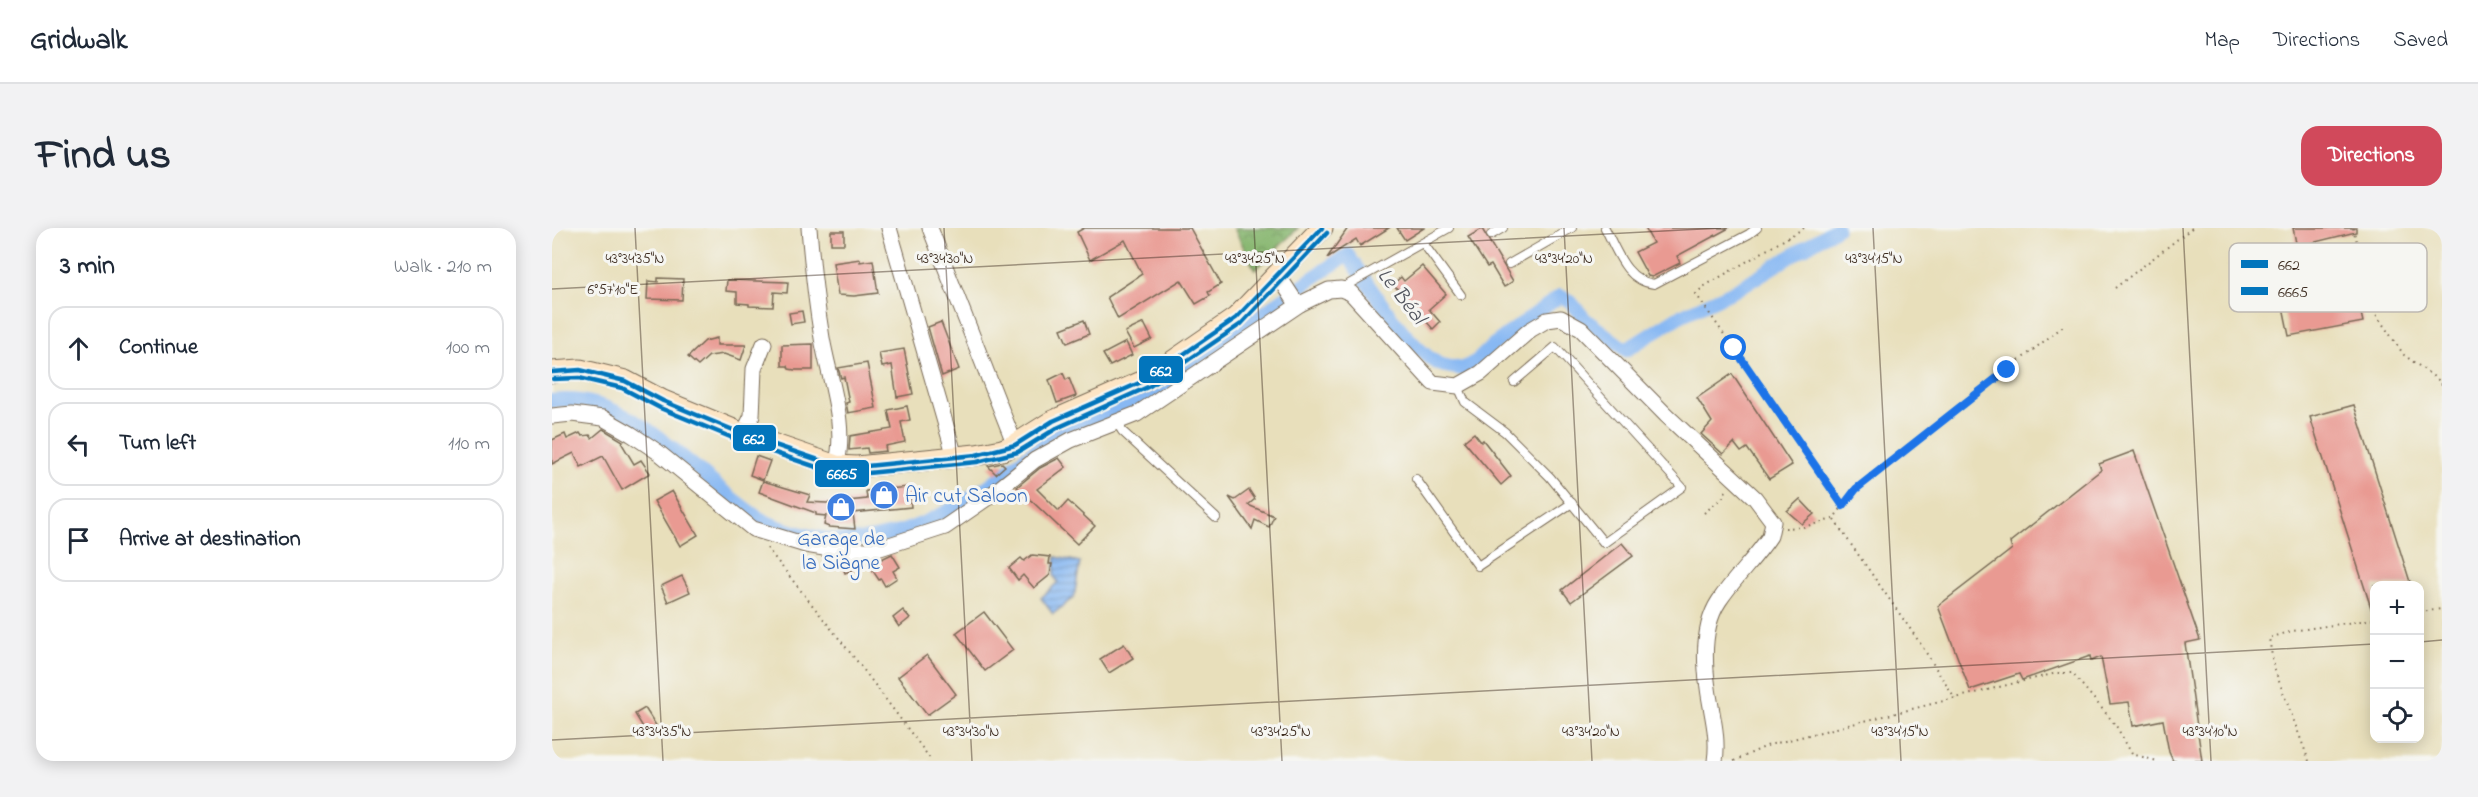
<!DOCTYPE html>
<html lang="en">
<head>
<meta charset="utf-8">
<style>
	:root { --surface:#fff; --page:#f2f2f3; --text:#1f2937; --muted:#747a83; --line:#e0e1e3; --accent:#d1495b }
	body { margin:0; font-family:"Indie Flower",sans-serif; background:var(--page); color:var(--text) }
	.controls { position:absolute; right:18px; bottom:18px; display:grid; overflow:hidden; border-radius:12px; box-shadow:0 3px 15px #0003 }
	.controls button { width:54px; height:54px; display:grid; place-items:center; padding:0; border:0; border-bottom:2px solid var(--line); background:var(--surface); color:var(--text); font:30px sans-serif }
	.stop { position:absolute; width:18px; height:18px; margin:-14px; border:4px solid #1a73e8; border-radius:50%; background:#fff }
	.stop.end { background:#1a73e8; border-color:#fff; box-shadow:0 2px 6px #0008 }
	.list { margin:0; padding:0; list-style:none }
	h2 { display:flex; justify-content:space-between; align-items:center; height:78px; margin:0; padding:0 24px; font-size:26px }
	h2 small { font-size:20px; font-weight:400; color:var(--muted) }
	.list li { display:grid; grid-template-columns:39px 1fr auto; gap:18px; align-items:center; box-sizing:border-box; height:84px; margin:0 12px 12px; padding:0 12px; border:2px solid var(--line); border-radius:18px }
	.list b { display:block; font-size:22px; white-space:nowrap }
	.list em { font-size:20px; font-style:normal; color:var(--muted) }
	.icon { flex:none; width:33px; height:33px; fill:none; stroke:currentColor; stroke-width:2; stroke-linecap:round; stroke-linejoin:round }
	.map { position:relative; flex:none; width:1890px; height:533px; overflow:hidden; border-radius:18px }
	header { display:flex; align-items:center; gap:36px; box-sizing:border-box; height:84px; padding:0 30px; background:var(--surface); border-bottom:2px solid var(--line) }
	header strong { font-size:28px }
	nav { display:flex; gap:33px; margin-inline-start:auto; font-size:21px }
	.intro { display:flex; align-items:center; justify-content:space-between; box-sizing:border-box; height:144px; padding:0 36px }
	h1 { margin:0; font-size:42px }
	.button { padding:15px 27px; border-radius:18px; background:var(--accent); color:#fff; font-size:21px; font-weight:700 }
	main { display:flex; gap:36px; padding:0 36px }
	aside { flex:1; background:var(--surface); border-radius:18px; box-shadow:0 3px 15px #0003 }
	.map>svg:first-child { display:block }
</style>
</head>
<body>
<header>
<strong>Gridwalk</strong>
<nav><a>Map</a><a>Directions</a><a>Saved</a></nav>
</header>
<div class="intro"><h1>Find us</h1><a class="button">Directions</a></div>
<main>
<aside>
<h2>3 min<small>Walk · 210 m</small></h2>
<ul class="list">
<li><svg class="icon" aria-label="ahead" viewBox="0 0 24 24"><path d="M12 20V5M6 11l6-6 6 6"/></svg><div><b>Continue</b></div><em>100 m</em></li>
<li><svg class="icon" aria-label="left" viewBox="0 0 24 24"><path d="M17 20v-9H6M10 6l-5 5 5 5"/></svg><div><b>Turn left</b></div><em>110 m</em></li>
<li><svg class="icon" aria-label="arrive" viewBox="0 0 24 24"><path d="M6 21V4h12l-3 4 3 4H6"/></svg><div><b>Arrive at destination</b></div></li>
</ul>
</aside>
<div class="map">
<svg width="1890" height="533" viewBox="0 0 1890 533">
	<defs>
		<pattern id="forest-crowns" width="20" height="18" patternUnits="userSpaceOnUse" patternTransform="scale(1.5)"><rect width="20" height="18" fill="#86b66e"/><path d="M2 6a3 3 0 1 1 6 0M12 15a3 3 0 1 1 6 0" fill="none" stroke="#6f945a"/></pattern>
		<pattern id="water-rules" width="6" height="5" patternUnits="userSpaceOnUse" patternTransform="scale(1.5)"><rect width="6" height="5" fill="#87b8f3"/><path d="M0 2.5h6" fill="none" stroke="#7096c4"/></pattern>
	</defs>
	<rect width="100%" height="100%" fill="#f6f6f2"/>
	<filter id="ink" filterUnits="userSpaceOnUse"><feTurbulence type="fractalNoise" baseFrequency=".0167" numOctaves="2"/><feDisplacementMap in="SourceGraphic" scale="12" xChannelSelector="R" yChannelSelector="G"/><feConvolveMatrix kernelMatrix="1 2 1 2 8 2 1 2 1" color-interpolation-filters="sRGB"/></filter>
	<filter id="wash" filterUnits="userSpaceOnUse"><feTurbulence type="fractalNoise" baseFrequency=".008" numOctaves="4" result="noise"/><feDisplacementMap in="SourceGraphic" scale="24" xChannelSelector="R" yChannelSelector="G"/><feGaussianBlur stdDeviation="1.35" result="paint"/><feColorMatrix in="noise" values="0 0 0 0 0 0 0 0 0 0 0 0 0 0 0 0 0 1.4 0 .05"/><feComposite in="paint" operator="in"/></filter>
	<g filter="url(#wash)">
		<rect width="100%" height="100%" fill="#e8dfbb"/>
		<polygon fill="url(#forest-crowns)" stroke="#607046" stroke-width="1.5" points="682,0 746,0 703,42"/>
		<polygon fill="url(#water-rules)" stroke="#617188" stroke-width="1.5" points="504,329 528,334 522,369 501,386 489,370 506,354 502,348"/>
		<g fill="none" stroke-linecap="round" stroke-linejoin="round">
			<path stroke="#87b8f3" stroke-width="14" d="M0,173C79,161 144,249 204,288C220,299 245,305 264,309C327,322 386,293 436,258C461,240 484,218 511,204C537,191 567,185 592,170C605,163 618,153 630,144C687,106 738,62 796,27C816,56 856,120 887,136C893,139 903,139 910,141L926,132L941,117L1008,68L1018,73L1033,91L1074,122L1126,89L1182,63L1285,0"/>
		</g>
		<g id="blocks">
			<g fill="#e99a92">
				<polygon points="532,0 638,0 669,56 656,64 658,68 644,76 629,52 566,91 555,69 590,46 573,12 538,32 525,4"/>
				<polygon points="796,0 837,0 808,18 804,11 775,30"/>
				<polygon points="845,0 872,0 853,12"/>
				<polygon points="1093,0 1177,0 1125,28 1128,35 1100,49 1096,48 1083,24 1101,15"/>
				<polygon points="1741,0 1804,0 1804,4 1751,17 1758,42 1797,34 1811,94 1737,108 1720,25 1738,21 1736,17 1744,15"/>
				<polygon points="930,1 961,53 952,59 939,37 935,39 916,9"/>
				<rect x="279" y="3" width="13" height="13"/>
				<polygon points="308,31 308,34 321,32 326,65 302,68 286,67 281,35"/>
				<polygon points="870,38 894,66 877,81 888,94 881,101 841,56 849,49 852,53"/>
				<polygon points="106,50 131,51 130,72 95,71 96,53 106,54"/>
				<polygon points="175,52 236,54 235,65 222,64 221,79 197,78 197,76 185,75 185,64 174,63"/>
				<polygon points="250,83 252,94 239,96 237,85"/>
				<polygon points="532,92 537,106 515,115 509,101"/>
				<polygon points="389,94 407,141 390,148 376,99"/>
				<polygon points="592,95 600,111 582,120 573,104"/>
				<polygon points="165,110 165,117 194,117 189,132 172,126 157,128 146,138 136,129 153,113"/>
				<polygon points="574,114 580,127 558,138 551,126"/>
				<polygon points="261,116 261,142 243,142 237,141 236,138 230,138 230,117"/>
				<polygon points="352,121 361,166 345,169 340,137 330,139 327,125"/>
				<polygon points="315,135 324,180 296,185 294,175 297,174 292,149 289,150 286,140"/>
				<polygon points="511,145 514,152 517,150 524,168 505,175 497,152"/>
				<polygon points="1180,146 1240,237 1217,251 1195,220 1189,224 1182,215 1171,226 1149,206 1160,194 1145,170"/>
				<polygon points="1802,177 1859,357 1822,357 1822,383 1820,383 1758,189"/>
				<polygon points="355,178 358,192 349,194 353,214 333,218 334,223 316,225 315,220 297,222 298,208 340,201 336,182"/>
				<polygon points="51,201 71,213 70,216 82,236 89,232 98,245 70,262 51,228 29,239 22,225 0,236 0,212 13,206 15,211 28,205 30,208 38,207 40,210"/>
				<polygon points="922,205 929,214 931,212 959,248 949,257 912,213"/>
				<polygon points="1582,223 1648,412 1633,415 1650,533 1621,533 1617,524 1611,492 1581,498 1577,474 1558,476 1549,429 1539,433 1538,428 1470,452 1467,446 1418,462 1386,378 1460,321 1458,314 1549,242 1547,236"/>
				<polygon points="204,228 218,233 211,252 198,247"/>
				<polygon points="507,230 514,239 485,261 507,283 516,273 543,298 525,316 465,259 488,240"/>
				<polygon points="450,235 453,238 444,246 436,238"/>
				<polygon points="211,253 258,267 255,274 275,275 315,271 314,263 357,259 359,279 301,285 303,301 277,299 272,297 274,288 264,287 264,285 207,264"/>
				<polygon points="697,262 703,271 696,277 722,288 717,299 703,292 700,301 677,269 683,272"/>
				<polygon points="120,263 146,307 128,318 102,273"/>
				<polygon points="1248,271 1262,286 1250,296 1235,283"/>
				<polygon points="1070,315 1081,328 1019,374 1010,362"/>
				<polygon points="340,326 348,339 341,343 345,350 333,358 329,351 327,352 317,337"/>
				<polygon points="480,327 498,329 497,336 500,336 498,347 482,360 471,347 466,352 457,340 469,330 472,333"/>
				<polygon points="288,332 307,332 310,338 293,345"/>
				<polygon points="130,348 138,364 116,374 109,358"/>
				<polygon points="351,382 358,390 347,399 341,390"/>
				<polygon points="432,384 461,422 433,443 404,405"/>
				<polygon points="572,416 581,430 557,445 548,431"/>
				<polygon points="375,427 404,466 375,487 346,449"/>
				<polygon points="93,480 105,499 95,506 83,486"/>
			</g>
		</g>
	</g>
	<g filter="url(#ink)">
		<use href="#blocks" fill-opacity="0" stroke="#786955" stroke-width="1.5"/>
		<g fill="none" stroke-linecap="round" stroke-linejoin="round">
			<g stroke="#786955" stroke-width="10">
				<g id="lane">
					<path d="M1053,0C1065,23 1074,53 1102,56L1197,6L1205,0"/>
					<polyline points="939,7 951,0"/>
					<polyline points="871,15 909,67"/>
					<polyline points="957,36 1020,0"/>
					<polyline points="790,60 897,0"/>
					<polyline points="906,158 913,174 953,204 998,249 1052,315 1130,259 1003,119 962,154"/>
					<polyline points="564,193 570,203 664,290"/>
					<polyline points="864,251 926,338 1020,275"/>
				</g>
			</g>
			<g stroke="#786955" stroke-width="17">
				<g id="street">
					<path d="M257,0C260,37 264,74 270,110C277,151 296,198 284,238"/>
					<polyline points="337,0 403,229"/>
					<polyline points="378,0 463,217"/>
					<polyline points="726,47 743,73 748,76"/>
					<path d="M0,188L20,186L51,190L79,206L106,224L201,301L254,317L284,322H322L393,299L438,268L483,232L519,212L585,186L748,76L777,62L789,61L799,65L881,155L906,158L929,145L978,102L995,92L1009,90L1029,101L1114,187L1203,270L1221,294L1218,308C1203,331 1182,350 1167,373C1151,397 1152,433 1156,460C1159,484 1167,508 1163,533"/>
					<polyline points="191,206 200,188 202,141 212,116"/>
				</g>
			</g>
			<g stroke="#786955" stroke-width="23">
				<polyline id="secondary" points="0,144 28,142 73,153 111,173 191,206 284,238 305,239 424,227 450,222 463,217 501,193 594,152 684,90 770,0"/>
			</g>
			<g stroke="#786955" stroke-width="2" stroke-dasharray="1.5 4.5" stroke-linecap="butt">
				<polyline points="1252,0 1151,59 1144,66 1291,278"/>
				<polyline points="1801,0 1823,85 1852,127 1889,154 1890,157"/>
				<polyline points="1563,60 1640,0"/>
				<polyline points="1152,285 1171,269 1175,261"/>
				<polyline points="1282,292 1368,415 1403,471"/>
				<polyline points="1233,300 1251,299 1281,291 1304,261 1514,96"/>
				<polyline points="215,320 308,437 380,533"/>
				<polyline points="1868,384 1890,381"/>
				<polyline points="1182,533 1217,517 1463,455 1505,445 1520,445 1563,496 1580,526 1605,533"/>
				<polyline points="1757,533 1722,440 1717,410 1740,403 1822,391"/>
			</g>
			<use href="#lane" stroke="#fff" stroke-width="8"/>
			<use href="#street" stroke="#fff" stroke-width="15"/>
			<use href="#secondary" stroke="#fde5c5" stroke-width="21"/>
			<g stroke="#f6f6f2" stroke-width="9">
				<polyline id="bus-1" points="0,144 28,142 73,153 111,173 191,206 284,238 305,239 424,227 463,217 501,193 594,152 684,90 770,0"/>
			</g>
			<g stroke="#f6f6f2" stroke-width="9">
				<polyline id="bus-2" points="1,151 27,150 70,160 108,180 188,213 282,245 306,246 425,234 466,224 505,200 598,158 689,96 775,5"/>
			</g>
			<use href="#bus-1" stroke="#0275bc" stroke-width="4.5"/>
			<use href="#bus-2" stroke="#0275bc" stroke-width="4.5"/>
		</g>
	</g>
	<g fill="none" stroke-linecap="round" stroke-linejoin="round" filter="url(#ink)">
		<polyline stroke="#1a73e8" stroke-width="8" points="1182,120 1291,278 1304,261 1455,142"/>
	</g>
	<path fill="none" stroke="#3b2a1e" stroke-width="1.5" stroke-opacity="0.45" d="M83,0L111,533M392,0L420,533M702,0L730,533M1012,0L1040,533M1321,0L1349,533M1631,0L1659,533M0,61L1169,0M1868,414L1890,412M0,512L1822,416"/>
	<defs>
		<g id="shop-disc" transform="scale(1.5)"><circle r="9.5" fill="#3f7fe0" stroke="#f6f6f2"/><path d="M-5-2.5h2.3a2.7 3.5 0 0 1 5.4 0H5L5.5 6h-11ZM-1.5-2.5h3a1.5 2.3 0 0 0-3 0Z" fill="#fff"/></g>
	</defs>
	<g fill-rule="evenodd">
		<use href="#shop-disc" x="332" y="267"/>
		<use href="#shop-disc" x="289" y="279"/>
	</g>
	<g text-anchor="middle" stroke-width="6" stroke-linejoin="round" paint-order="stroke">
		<g font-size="21" fill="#366cbe" stroke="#f6f6f2" text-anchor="start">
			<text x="353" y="274">Air cut Saloon</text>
			<text x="289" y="317" text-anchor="middle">Garage de<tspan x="289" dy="24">la Siagne</tspan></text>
		</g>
		<g font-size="22" font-style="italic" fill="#52555e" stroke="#f6f6f2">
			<text transform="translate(851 67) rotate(52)" y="8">Le Béal</text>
		</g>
	</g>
	<rect x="1677" y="15" width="198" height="69" rx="9" fill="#f6f6f2" stroke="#beb9b2" stroke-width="1.5"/>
	<rect x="1689" y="32" width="27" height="8" fill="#0275bc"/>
	<rect x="1689" y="59" width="27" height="8" fill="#0275bc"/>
	<g font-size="16" fill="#3b2a1e">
		<text x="1726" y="42">662</text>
		<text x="1726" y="69">6665</text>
	</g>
	<g font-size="15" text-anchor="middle" fill="#3b2a1e" stroke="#f6f6f2" stroke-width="6" stroke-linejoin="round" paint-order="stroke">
		<text x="83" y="35">43°34'35"N</text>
		<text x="393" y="35">43°34'30"N</text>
		<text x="703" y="35">43°34'25"N</text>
		<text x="1012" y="35">43°34'20"N</text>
		<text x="1322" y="35">43°34'15"N</text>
		<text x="61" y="66">6°57'10"E</text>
		<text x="110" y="508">43°34'35"N</text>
		<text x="419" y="508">43°34'30"N</text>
		<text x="729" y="508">43°34'25"N</text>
		<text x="1039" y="508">43°34'20"N</text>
		<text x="1348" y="508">43°34'15"N</text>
		<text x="1658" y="508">43°34'10"N</text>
	</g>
	<g stroke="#f6f6f2" stroke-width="2">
		<rect x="586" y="127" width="46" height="29" rx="6" fill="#0275bc"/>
		<rect x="180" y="196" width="45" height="28" rx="6" fill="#0275bc"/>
		<rect x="262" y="231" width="56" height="29" rx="6" fill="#0275bc"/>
	</g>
	<g font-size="16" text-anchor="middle" font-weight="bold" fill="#fff">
		<text x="609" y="148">662</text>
		<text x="202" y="216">662</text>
		<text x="290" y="251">6665</text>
	</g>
</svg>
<div class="controls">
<button>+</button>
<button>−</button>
<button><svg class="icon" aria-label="locate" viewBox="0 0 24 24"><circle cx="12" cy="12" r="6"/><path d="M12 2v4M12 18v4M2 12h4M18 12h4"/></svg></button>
</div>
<div class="stop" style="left:1182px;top:120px"></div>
<div class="stop end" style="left:1455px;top:142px"></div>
</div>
</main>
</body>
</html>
